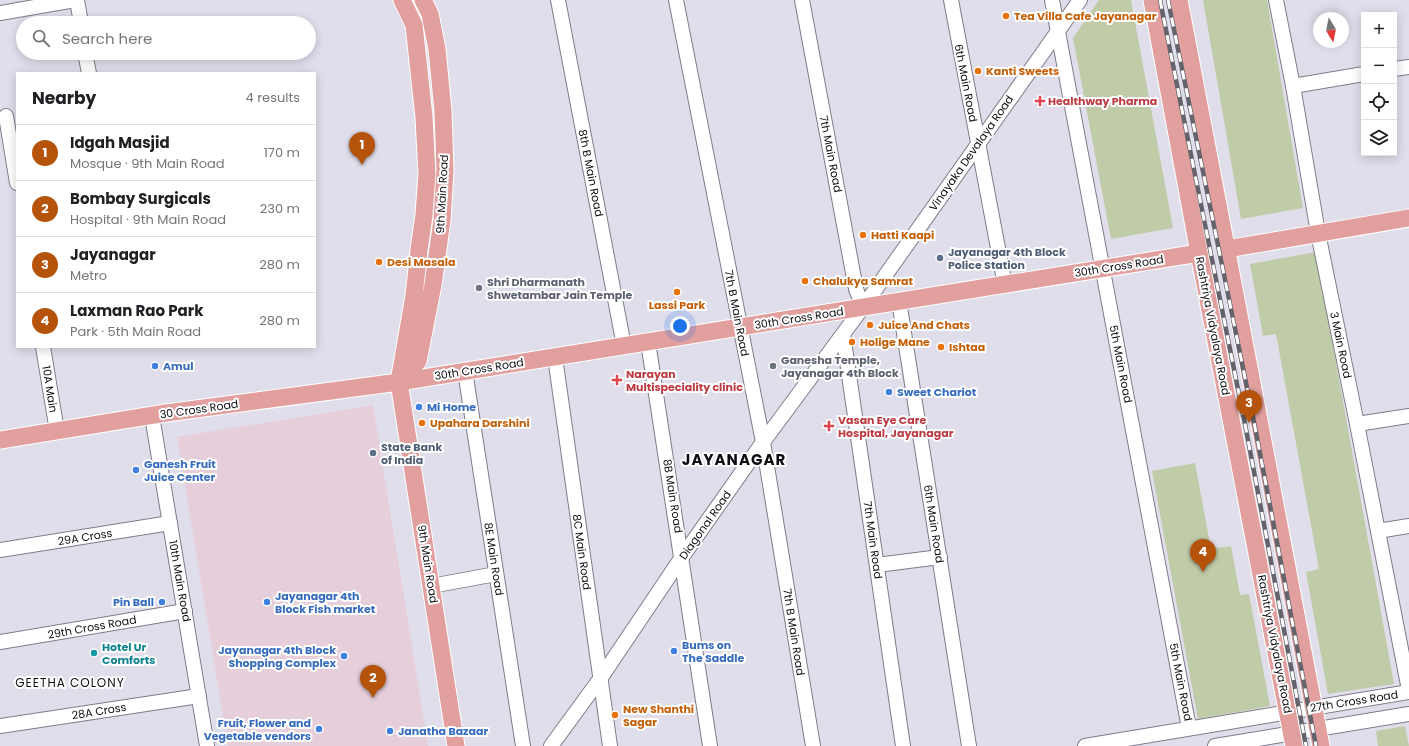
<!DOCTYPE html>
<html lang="en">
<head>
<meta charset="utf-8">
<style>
	:root { --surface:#fff; --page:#f6f6f6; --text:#202124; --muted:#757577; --line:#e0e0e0; --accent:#b45309 }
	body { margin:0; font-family:Poppins,sans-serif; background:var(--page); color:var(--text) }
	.controls { position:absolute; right:12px; top:12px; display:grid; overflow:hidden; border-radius:0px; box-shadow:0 2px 10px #0003 }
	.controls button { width:36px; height:36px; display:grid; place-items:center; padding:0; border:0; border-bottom:1px solid var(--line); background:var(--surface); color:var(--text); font:20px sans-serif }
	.compass { position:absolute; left:1313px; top:12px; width:36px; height:36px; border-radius:50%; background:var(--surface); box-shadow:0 2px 10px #0003; rotate:170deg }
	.you { position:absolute; left:680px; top:326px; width:14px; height:14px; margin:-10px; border:3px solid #fff; border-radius:50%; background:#1a73e8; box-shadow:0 0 0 6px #1a73e833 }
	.badge { display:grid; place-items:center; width:26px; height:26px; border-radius:50%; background:var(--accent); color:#fff; font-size:13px; font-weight:700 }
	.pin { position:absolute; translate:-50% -33px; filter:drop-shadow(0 1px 2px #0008) }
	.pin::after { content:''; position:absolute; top:21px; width:14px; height:12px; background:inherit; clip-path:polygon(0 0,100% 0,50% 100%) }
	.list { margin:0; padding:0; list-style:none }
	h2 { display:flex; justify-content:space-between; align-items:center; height:52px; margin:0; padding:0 16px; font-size:17px }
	h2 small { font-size:13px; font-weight:400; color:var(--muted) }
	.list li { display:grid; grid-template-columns:26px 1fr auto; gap:12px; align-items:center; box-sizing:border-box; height:56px; padding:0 16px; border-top:1px solid var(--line) }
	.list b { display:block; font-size:15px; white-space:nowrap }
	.list p { margin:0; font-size:13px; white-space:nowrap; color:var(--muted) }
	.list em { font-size:13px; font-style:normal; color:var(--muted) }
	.icon { flex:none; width:22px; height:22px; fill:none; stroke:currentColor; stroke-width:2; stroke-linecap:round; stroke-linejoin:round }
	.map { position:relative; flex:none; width:1409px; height:746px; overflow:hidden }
	.search { position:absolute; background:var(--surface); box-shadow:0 2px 10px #0003; left:16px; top:16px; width:300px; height:44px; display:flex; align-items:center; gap:10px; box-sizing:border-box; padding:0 14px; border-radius:22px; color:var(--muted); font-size:15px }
	.panel { position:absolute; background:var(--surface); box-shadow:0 2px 10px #0003; left:16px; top:72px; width:300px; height:276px; border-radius:0px }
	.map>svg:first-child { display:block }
</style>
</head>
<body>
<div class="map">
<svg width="1409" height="746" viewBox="0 0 1409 746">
	<rect width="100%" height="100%" fill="#e1deec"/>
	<polygon fill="#e6cfda" points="373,405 428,746 228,746 177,437"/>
	<g fill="#c0cba7">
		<polygon points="1099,0 1131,0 1173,228 1111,239 1073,38"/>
		<polygon points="1203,0 1267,0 1303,208 1241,219"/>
		<polygon points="1316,252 1394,684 1328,694 1306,572 1319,569 1276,334 1263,336 1250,264"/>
		<polygon points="1195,463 1211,549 1231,546 1240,595 1249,594 1270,706 1198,719 1152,471"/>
		<polygon points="1405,726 1409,746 1378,746 1376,731"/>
	</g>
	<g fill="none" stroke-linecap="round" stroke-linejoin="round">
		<g stroke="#7f7c89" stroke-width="16">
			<g id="minor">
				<polyline points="77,0 81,23"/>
				<polyline points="558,0 624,346"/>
				<polyline points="676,0 763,442 813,746"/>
				<polyline points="802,0 856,289 863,307"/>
				<polyline points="951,0 1005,285"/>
				<polyline points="1052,0 1189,728"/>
				<polyline points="1276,0 1293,86 1318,233 1357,424 1409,690"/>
				<polyline points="0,13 75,0"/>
				<polyline points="85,53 89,73"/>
				<polyline points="1394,69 1409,67"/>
				<polyline points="1293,86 1364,74"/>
				<polyline points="6,116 17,183"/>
				<polyline points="899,301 969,746"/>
				<polyline points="843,334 903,746"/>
				<polyline points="648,342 710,746"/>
				<polyline points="43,347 57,431"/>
				<polyline points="555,357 610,746"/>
				<polyline points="465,371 523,746"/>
				<polyline points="152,416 207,746"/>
				<polyline points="1357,424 1409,416"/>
				<polyline points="1378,531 1409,526"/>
				<polyline points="0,550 170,523"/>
				<polyline points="877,565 940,557"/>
				<polyline points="431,586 496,574"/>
				<polyline points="0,642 185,611"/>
				<polyline points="0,726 199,696"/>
				<polyline points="551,746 600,679 682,557 763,442 863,307 1080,0"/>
				<polyline points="1085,746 1409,692"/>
				<polyline points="1215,746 1409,714"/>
			</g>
		</g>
		<g stroke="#fff" stroke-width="19">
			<g id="major">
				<polyline points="402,0 414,25 424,117 427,174 424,215 419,250 414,296 399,382 456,746"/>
				<polyline points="1152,0 1199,253 1294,746"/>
				<polyline points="1179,0 1321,746"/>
				<polyline points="1227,249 1409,218"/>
				<polyline points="399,382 418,361 433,285 442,220 445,171 443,111 437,49 430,14 423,0"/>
				<polyline points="0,440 166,413 399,382 1199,253"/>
			</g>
		</g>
		<use href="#minor" stroke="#fff" stroke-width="14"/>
		<use href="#major" stroke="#e19f9e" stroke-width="17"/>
		<g stroke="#64636b" stroke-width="4.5">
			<g id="rail">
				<polyline points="1160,0 1245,424 1306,746"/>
				<polyline points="1168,0 1254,422 1316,746"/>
			</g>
		</g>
		<use href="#rail" stroke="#fff" stroke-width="3" stroke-dasharray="9" stroke-linecap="butt"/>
	</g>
	<g fill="#e8710a" stroke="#fff" stroke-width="1.5">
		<circle cx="1006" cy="16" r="4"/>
		<circle cx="978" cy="71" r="4"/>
		<circle cx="863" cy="235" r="4"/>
		<circle cx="379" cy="262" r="4"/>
		<circle cx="805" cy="281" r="4"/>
		<circle cx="677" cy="292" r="4"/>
		<circle cx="870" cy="325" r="4"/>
		<circle cx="852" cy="342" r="4"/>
		<circle cx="941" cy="347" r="4"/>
		<circle cx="422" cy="423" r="4"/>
		<circle cx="615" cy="715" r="4"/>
	</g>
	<g fill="#e0444e" stroke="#fff" stroke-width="1.5">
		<path d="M1038 95h4v4h4v4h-4v4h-4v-4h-4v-4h4z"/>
		<path d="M615 374h4v4h4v4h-4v4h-4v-4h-4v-4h4z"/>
		<path d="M827 420h4v4h4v4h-4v4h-4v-4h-4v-4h4z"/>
	</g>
	<g fill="#5c6f8a" stroke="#fff" stroke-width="1.5">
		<circle cx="940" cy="258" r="4"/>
		<circle cx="373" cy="453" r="4"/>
	</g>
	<g fill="#6b7280" stroke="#fff" stroke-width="1.5">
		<circle cx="479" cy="288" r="4"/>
		<circle cx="773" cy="366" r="4"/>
	</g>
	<g fill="#3f7fe0" stroke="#fff" stroke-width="1.5">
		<circle cx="155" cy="366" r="4"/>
		<circle cx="889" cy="392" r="4"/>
		<circle cx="419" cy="407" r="4"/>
		<circle cx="136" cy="470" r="4"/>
		<circle cx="162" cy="602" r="4"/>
		<circle cx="267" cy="602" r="4"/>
		<circle cx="674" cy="651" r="4"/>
		<circle cx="344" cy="656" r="4"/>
		<circle cx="319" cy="729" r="4"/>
		<circle cx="390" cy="731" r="4"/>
	</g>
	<circle fill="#0f9aa8" stroke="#fff" stroke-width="1.5" cx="94" cy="653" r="4"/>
	<g text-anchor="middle" stroke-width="4" stroke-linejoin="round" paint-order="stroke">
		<g font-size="11" font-weight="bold" fill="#c56008" stroke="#fff" text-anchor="start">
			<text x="1014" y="20">Tea Villa Cafe Jayanagar</text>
			<text x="986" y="75">Kanti Sweets</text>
			<text x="871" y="239">Hatti Kaapi</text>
			<text x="387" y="266">Desi Masala</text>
			<text x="813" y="285">Chalukya Samrat</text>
			<text x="677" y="309" text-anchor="middle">Lassi Park</text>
			<text x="878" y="329">Juice And Chats</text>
			<text x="860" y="346">Holige Mane</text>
			<text x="949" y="351">Ishtaa</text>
			<text x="430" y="427">Upahara Darshini</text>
			<text x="623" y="713">New Shanthi<tspan x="623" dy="13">Sagar</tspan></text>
		</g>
		<g font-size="11" fill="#0e0d12" stroke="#fff">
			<text transform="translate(966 83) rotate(79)" y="4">6th Main Road</text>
			<text transform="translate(971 153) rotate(-55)" y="4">Vinayaka Devalaya Road</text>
			<text transform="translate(831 154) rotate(79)" y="4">7th Main Road</text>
			<text transform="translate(591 173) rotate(79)" y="4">8th B Main Road</text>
			<text transform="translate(442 194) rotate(-87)" y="4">9th Main Road</text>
			<text transform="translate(1119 266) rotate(-9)" y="4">30th Cross Road</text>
			<text transform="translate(737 313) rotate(79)" y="4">7th B Main Road</text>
			<text transform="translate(799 318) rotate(-9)" y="4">30th Cross Road</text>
			<text transform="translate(1213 326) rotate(79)" y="4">Rashtriya Vidyalaya Road</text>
			<text transform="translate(1341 345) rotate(78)" y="4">3 Main Road</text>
			<text transform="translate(1121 364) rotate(79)" y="4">5th Main Road</text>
			<text transform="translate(479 369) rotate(-9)" y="4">30th Cross Road</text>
			<text transform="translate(50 389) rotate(81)" y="4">10A Main</text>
			<text transform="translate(199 409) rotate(-8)" y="4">30 Cross Road</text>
			<text transform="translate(673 496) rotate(81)" y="4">8B Main Road</text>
			<text transform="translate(934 524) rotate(81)" y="4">6th Main Road</text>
			<text transform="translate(705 525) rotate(-55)" y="4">Diagonal Road</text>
			<text transform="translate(85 537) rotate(-9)" y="4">29A Cross</text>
			<text transform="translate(873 540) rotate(82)" y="4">7th Main Road</text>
			<text transform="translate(582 552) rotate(82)" y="4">8C Main Road</text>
			<text transform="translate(494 559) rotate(81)" y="4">8E Main Road</text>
			<text transform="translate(428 564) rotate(81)" y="4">9th Main Road</text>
			<text transform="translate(180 581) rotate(80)" y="4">10th Main Road</text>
			<text transform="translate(92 627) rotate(-10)" y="4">29th Cross Road</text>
			<text transform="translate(794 632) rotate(81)" y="4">7th B Main Road</text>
			<text transform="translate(1275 644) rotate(79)" y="4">Rashtriya Vidyalaya Road</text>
			<text transform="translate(1181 682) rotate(79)" y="4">5th Main Road</text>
			<text transform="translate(1354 701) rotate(-9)" y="4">27th Cross Road</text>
			<text transform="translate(99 711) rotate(-9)" y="4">28A Cross</text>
		</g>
		<g font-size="11" font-weight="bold" fill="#be3a42" stroke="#fff" text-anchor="start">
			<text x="1048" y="105">Healthway Pharma</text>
			<text x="626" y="378">Narayan<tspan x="626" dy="13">Multispeciality clinic</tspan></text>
			<text x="838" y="424">Vasan Eye Care<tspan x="838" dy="13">Hospital, Jayanagar</tspan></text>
		</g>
		<g font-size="11" font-weight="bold" fill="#4e5e75" stroke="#fff" text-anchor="start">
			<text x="948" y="256">Jayanagar 4th Block<tspan x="948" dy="13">Police Station</tspan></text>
			<text x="381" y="451">State Bank<tspan x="381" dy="13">of India</tspan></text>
		</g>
		<g font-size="11" font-weight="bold" fill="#5b616d" stroke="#fff" text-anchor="start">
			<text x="487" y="286">Shri Dharmanath<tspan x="487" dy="13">Shwetambar Jain Temple</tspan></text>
			<text x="781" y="364">Ganesha Temple,<tspan x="781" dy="13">Jayanagar 4th Block</tspan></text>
		</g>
		<g font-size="11" font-weight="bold" fill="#366cbe" stroke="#fff" text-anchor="start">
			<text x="163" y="370">Amul</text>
			<text x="897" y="396">Sweet Chariot</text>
			<text x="427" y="411">Mi Home</text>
			<text x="144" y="468">Ganesh Fruit<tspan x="144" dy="13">Juice Center</tspan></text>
			<text x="275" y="600">Jayanagar 4th<tspan x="275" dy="13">Block Fish market</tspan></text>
			<text x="154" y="606" text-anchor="end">Pin Ball</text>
			<text x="682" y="649">Bums on<tspan x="682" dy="13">The Saddle</tspan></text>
			<text x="336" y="654" text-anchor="end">Jayanagar 4th Block<tspan x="336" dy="13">Shopping Complex</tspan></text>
			<text x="311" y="727" text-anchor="end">Fruit, Flower and<tspan x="311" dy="13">Vegetable vendors</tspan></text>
			<text x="398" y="735">Janatha Bazaar</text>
		</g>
		<g font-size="11" font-weight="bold" fill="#0d838f" stroke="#fff" text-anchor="start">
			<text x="102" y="651">Hotel Ur<tspan x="102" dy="13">Comforts</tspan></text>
		</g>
		<g font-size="12" letter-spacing="1" fill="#0e0d12" stroke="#fff">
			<text x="70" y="687">GEETHA COLONY</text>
		</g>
		<g font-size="15" font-weight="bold" letter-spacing="1" fill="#0e0d12" stroke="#fff">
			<text x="734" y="465">JAYANAGAR</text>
		</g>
	</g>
</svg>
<div class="controls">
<button>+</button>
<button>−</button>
<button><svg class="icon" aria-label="locate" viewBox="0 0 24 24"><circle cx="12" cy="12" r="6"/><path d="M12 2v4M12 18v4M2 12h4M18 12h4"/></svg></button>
<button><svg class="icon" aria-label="layers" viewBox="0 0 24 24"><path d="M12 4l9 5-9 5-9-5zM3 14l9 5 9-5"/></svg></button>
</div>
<svg class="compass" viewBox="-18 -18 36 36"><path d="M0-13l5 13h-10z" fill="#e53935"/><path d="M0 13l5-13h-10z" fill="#757577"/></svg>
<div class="you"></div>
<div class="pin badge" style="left:362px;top:165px">1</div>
<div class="pin badge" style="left:373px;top:698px">2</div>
<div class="pin badge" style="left:1249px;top:423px">3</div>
<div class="pin badge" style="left:1203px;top:572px">4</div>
<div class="search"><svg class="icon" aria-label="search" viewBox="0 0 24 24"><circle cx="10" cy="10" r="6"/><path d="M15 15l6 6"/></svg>Search here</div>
<section class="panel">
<h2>Nearby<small>4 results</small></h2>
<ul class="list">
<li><span class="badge">1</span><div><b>Idgah Masjid</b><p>Mosque · 9th Main Road</p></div><em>170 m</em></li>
<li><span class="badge">2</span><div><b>Bombay Surgicals</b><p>Hospital · 9th Main Road</p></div><em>230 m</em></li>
<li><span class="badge">3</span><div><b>Jayanagar</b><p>Metro</p></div><em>280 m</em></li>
<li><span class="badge">4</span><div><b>Laxman Rao Park</b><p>Park · 5th Main Road</p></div><em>280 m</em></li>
</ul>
</section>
</div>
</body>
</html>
